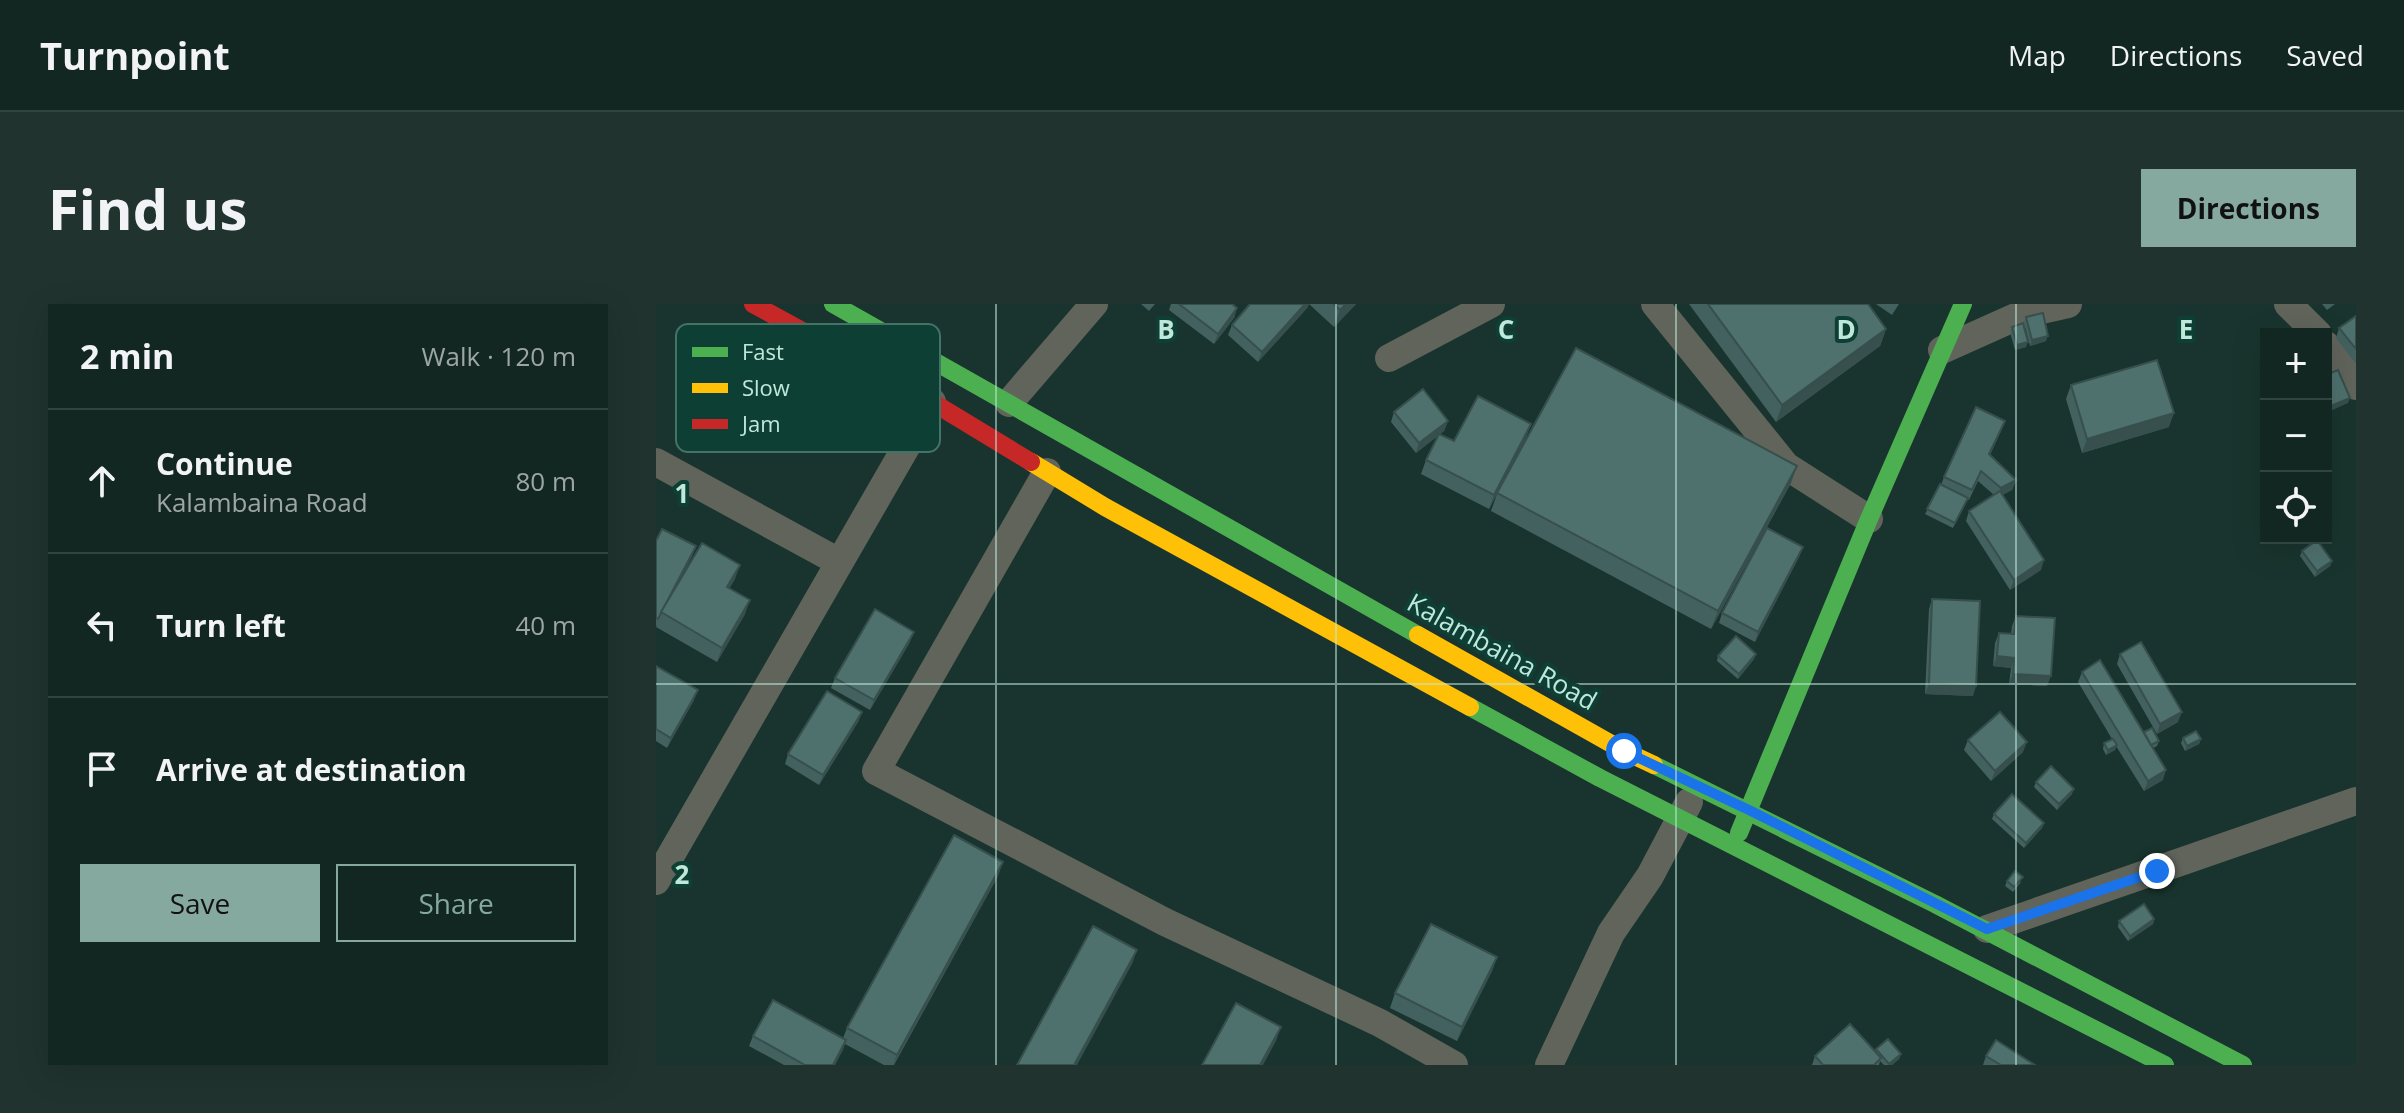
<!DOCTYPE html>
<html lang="en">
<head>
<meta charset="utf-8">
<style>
	:root { --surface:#132722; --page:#20332f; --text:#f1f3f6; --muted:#9da5a5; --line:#324440; --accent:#85a99e }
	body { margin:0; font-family:"Open Sans",sans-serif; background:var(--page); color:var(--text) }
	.controls { position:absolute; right:24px; top:24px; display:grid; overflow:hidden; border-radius:0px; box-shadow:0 8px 32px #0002 }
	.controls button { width:72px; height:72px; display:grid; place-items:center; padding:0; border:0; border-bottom:2px solid var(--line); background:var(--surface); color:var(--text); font:40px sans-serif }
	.stop { position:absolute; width:24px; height:24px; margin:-18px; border:6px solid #1a73e8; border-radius:50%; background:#fff }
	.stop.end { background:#1a73e8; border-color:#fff; box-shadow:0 2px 8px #0008 }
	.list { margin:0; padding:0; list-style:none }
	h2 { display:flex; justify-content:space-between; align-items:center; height:104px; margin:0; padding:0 32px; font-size:34px }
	h2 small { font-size:26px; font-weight:400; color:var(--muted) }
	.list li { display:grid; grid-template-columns:52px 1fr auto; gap:24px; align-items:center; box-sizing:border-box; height:144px; padding:0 32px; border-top:2px solid var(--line) }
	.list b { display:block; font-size:30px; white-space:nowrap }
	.list p { margin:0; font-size:26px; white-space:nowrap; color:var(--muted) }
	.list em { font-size:26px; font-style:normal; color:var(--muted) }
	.actions { display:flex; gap:16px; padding:24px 32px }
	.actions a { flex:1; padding:18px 0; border:2px solid var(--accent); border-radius:0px; text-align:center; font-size:28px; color:var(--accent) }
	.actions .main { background:var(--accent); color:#111 }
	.icon { flex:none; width:44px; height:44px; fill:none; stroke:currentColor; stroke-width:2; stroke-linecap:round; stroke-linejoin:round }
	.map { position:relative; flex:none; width:1700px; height:761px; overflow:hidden; border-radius:0px }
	header { display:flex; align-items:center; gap:48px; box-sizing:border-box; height:112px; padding:0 40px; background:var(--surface); border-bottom:2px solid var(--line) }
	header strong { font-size:38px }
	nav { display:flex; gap:44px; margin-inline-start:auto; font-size:28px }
	.intro { display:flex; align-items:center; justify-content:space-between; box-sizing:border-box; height:192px; padding:0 48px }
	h1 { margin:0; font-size:56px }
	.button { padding:20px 36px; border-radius:0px; background:var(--accent); color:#111; font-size:28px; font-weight:700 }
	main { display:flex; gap:48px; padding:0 48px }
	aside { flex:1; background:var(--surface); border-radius:0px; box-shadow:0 8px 32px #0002 }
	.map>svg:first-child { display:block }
</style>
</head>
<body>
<header>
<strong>Turnpoint</strong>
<nav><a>Map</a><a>Directions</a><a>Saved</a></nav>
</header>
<div class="intro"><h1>Find us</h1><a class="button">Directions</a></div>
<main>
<aside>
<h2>2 min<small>Walk · 120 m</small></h2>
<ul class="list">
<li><svg class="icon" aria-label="ahead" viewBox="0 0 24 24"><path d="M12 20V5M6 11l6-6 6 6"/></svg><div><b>Continue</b><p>Kalambaina Road</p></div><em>80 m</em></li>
<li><svg class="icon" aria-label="left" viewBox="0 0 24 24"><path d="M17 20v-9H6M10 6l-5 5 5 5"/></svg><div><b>Turn left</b></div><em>40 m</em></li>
<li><svg class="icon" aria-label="arrive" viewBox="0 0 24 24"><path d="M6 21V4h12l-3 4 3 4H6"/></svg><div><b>Arrive at destination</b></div></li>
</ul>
<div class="actions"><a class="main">Save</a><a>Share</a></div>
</aside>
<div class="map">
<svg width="1700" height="761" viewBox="0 0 1700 761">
	<rect width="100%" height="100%" fill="#19342e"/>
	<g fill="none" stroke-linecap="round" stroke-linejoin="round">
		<g stroke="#60645b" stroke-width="28">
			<polyline points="999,0 1130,162 1213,215"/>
			<polyline points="1632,0 1662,30"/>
			<polyline points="1670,41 1700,82"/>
			<polyline points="1286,46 1364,11 1412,0"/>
			<polyline points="733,54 835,0"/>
			<polyline points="353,99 438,0"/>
			<polyline points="0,158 183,258"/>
			<polyline points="391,168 220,467 509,618 724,719 798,761"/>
			<polyline points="0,577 276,98"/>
			<polyline points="1331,625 1700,497"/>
			<polyline points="893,761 955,629 994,572 1033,498"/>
		</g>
		<g stroke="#4caf50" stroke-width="18">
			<polyline points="177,0 762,331"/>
			<polyline points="814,403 944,474 1509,761"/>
			<polyline points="998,461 1279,600 1587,761"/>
			<polyline points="1083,529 1213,215 1307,0"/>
		</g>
		<g stroke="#ffc107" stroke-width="18">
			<polyline points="375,158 449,203 814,403"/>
			<polyline points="762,331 968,447 998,461"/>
		</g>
		<polyline stroke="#c62828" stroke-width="18" points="97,0 276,98 375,158"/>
	</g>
	<g fill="#43615f">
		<polygon points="485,0 499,0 493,7"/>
		<polygon points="515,0 576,0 581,4 578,14 558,40 513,6"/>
		<polygon points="653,0 700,0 678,23"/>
		<polygon points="1033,0 1212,0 1230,25 1224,42 1120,118"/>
		<polygon points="1220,0 1243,0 1236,11"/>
		<polygon points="1666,0 1679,0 1671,6"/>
		<polygon points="652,3 602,58 572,31 576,21"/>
		<polygon points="1700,12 1700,60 1698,56 1697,56 1680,34 1683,24"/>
		<polygon points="1370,13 1390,37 1374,42 1368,18"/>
		<polygon points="1356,23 1370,43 1359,46 1354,28"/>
		<polygon points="1415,81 1513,123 1426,149 1410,95"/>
		<polygon points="738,108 792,117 788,127 784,130 798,137 870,134 845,183 1135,179 1055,325 835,207 841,190 833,205 765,170 770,156 783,131 760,149 735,118"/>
		<polygon points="1345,127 1334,151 1360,176 1356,186 1346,191 1385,266 1354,286 1310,217 1313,207 1338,191 1322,177 1313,196 1311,195 1297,224 1269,210 1285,181 1288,173"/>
		<polygon points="0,237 40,242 36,252 20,284 79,275 73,284 89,310 61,358 0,323 1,321 0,322"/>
		<polygon points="1147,243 1143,253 1099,338 1063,319 1066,309"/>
		<polygon points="1646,247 1676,257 1674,262 1659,273 1644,252"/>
		<polygon points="1276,295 1317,392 1269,390 1273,305"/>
		<polygon points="1360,312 1391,382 1353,380 1355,364 1337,362 1339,339 1343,329 1355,330 1356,322"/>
		<polygon points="254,338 214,406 175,384 179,374"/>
		<polygon points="1100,350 1098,355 1082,375 1061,357 1062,352"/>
		<polygon points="1464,350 1522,418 1501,430 1461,360"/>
		<polygon points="0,362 38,396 11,444 0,437"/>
		<polygon points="1426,368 1488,429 1503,437 1501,442 1497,444 1507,476 1488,487 1460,442 1459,446 1450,451 1447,445 1448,439 1456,435 1422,378"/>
		<polygon points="206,408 202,418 163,481 129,460 132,450"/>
		<polygon points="1527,434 1545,435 1543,440 1529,447 1525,439"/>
		<polygon points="1312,436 1367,448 1335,477 1308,446"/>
		<polygon points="1380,478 1416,490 1401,506 1378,483"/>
		<polygon points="1338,510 1388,519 1386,524 1368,544 1336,515"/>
		<polygon points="342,572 238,761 228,761 189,740 179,761 128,761 93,742 97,732 187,734 191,724"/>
		<polygon points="1351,577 1365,578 1357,588 1349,582"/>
		<polygon points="1498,615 1497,620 1472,637 1462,623 1463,617"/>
		<polygon points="841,653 836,667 801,737 734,704 739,689"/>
		<polygon points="1220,745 1245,750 1243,755 1236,761 1228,761 1224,757 1223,761 1156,761 1159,752 1219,748"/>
		<polygon points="1330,752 1379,761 1327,761"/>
	</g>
	<g fill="#374f4d">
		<polygon points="649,0 653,0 652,3 602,58 606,48"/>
		<polygon points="690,0 700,0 678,23 684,6"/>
		<polygon points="581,4 578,14 558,40 562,30"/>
		<polygon points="1230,25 1224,42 1120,118 1126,101"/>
		<polygon points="1392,32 1390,37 1374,42 1376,36"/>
		<polygon points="1372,38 1370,43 1359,46 1361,41"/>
		<polygon points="1694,94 1692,99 1670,109 1670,104"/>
		<polygon points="1518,109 1513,123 1426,149 1431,135"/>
		<polygon points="792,117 788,127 760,149 763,139"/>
		<polygon points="875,120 870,134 833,205 838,191"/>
		<polygon points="1141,162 1135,179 1055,325 1062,307"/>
		<polygon points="1360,176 1356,186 1341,194 1345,184"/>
		<polygon points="40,242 36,252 7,309 6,309"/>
		<polygon points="1147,243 1143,253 1099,338 1102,328"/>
		<polygon points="1388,256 1385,266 1354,286 1358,276"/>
		<polygon points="1676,257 1674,262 1659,273 1661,267"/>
		<polygon points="84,261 79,275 66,297 71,283"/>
		<polygon points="94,296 89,310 61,358 66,344"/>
		<polygon points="258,328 254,338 214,406 218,396"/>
		<polygon points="1100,350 1098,355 1082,375 1083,370"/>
		<polygon points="1341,352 1358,354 1355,364 1337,362"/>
		<polygon points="1357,370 1395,372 1391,382 1353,380"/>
		<polygon points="1273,380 1320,382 1317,392 1269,390"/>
		<polygon points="42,386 38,396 11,444 15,434"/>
		<polygon points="206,408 202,418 163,481 167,471"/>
		<polygon points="1526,408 1522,418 1501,430 1504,420"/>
		<polygon points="1545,435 1543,440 1529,447 1531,442"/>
		<polygon points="1371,438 1367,448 1335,477 1339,467"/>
		<polygon points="1461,441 1459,446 1450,451 1452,446"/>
		<polygon points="1510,466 1507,476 1488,487 1492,477"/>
		<polygon points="1418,485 1416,490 1401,506 1403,500"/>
		<polygon points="1388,519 1386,524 1368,544 1370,539"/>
		<polygon points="347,558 342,572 237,761 241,751"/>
		<polygon points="1498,615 1497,620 1472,637 1474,632"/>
		<polygon points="481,646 476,660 421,761 418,761"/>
		<polygon points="841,653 836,667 801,737 806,723"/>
		<polygon points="625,723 620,737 607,761 604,761"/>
		<polygon points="190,736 187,746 179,761 177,761"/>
		<polygon points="1245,750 1243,755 1236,761 1233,761"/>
	</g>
	<g fill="#4e716e" stroke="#374f4d" stroke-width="2">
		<polygon points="523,0 576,0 581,4 562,30"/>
		<polygon points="594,0 649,0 606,48 576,21"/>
		<polygon points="678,0 690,0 684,6"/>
		<polygon points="1052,0 1212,0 1230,25 1126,101"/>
		<polygon points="1387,9 1392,32 1376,36 1370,13"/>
		<polygon points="1700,12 1700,45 1683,24"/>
		<polygon points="1367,19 1372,38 1361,41 1356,23"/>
		<polygon points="920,44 1141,162 1062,307 841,189"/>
		<polygon points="1501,56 1518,109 1431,135 1415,81"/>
		<polygon points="1682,66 1694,94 1670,104 1670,71"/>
		<polygon points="767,85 792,117 763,139 738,108"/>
		<polygon points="822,92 875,120 838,191 770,156 783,130 798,137"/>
		<polygon points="1320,103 1349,117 1333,150 1360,176 1345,184 1325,167 1316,186 1288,173"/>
		<polygon points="1284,180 1312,194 1299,219 1271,205"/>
		<polygon points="1344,187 1388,256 1358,276 1313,207"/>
		<polygon points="1111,224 1147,243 1102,328 1066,309"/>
		<polygon points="6,225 40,242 2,315 0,314 0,237"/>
		<polygon points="1661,236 1676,257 1661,267 1646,247"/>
		<polygon points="46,239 84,261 71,283 94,296 66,344 5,308"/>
		<polygon points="1276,295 1324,297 1320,382 1273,380"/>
		<polygon points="219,305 258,328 218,396 179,374"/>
		<polygon points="1360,312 1399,314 1395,372 1357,370 1358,354 1341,352 1343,329 1358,330"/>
		<polygon points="1080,332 1100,350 1083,370 1062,352"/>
		<polygon points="1485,338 1526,408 1504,420 1464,350"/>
		<polygon points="1444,356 1510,466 1492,477 1426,368"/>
		<polygon points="0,362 42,386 15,434 0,425"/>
		<polygon points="171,387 206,408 167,471 132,450"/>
		<polygon points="1344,408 1371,438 1339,467 1312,436"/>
		<polygon points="1496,424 1503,437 1495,441 1488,428"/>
		<polygon points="1540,427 1545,435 1531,442 1527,434"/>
		<polygon points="1457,435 1461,441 1452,446 1448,439"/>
		<polygon points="1395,462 1418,485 1403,500 1380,478"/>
		<polygon points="1356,490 1388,519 1370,539 1338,510"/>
		<polygon points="298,531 347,558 241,751 191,724"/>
		<polygon points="1359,567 1367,573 1358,583 1351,577"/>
		<polygon points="1488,600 1498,615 1474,632 1463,617"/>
		<polygon points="775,620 841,653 806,723 739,689"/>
		<polygon points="437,622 481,646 418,761 361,761"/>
		<polygon points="117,696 190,736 177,761 149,761 97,732"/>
		<polygon points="580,699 625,723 604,761 546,761"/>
		<polygon points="1194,720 1225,754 1218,761 1167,761 1159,752"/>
		<polygon points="1232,735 1245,750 1233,760 1220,745"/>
		<polygon points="1340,736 1379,761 1345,761 1330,752"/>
	</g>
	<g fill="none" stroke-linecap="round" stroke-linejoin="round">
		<polyline stroke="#1a73e8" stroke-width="10" points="968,447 1093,506 1331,625 1501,567"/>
	</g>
	<path fill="none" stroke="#bfe8db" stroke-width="2" stroke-opacity="0.55" d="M340,0V761M680,0V761M1020,0V761M1360,0V761M0,380H1700"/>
	<g text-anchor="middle" stroke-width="8" stroke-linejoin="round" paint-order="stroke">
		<g font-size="26" fill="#bfe8db" stroke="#0e3f34">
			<text transform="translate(846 348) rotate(29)" y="9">Kalambaina Road</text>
		</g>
	</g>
	<rect x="20" y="20" width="264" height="128" rx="12" fill="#0e3f34" stroke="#437266" stroke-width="2"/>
	<rect x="36" y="43" width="36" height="10" fill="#4caf50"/>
	<rect x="36" y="79" width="36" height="10" fill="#ffc107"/>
	<rect x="36" y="115" width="36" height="10" fill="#c62828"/>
	<g font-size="22" fill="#bfe8db">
		<text x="86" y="56">Fast</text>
		<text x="86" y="92">Slow</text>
		<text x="86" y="128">Jam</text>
	</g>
	<g font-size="26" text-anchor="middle" font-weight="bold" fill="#bfe8db" stroke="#0e3f34" stroke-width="8" stroke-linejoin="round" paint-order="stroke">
		<text x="510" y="35">B</text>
		<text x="850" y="35">C</text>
		<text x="1190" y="35">D</text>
		<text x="1530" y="35">E</text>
		<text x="26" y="199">1</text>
		<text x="26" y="580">2</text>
	</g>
</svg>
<div class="controls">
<button>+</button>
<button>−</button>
<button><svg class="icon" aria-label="locate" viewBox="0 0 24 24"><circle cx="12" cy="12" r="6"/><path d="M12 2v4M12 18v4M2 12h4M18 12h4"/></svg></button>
</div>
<div class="stop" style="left:968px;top:447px"></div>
<div class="stop end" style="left:1501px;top:567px"></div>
</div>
</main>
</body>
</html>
